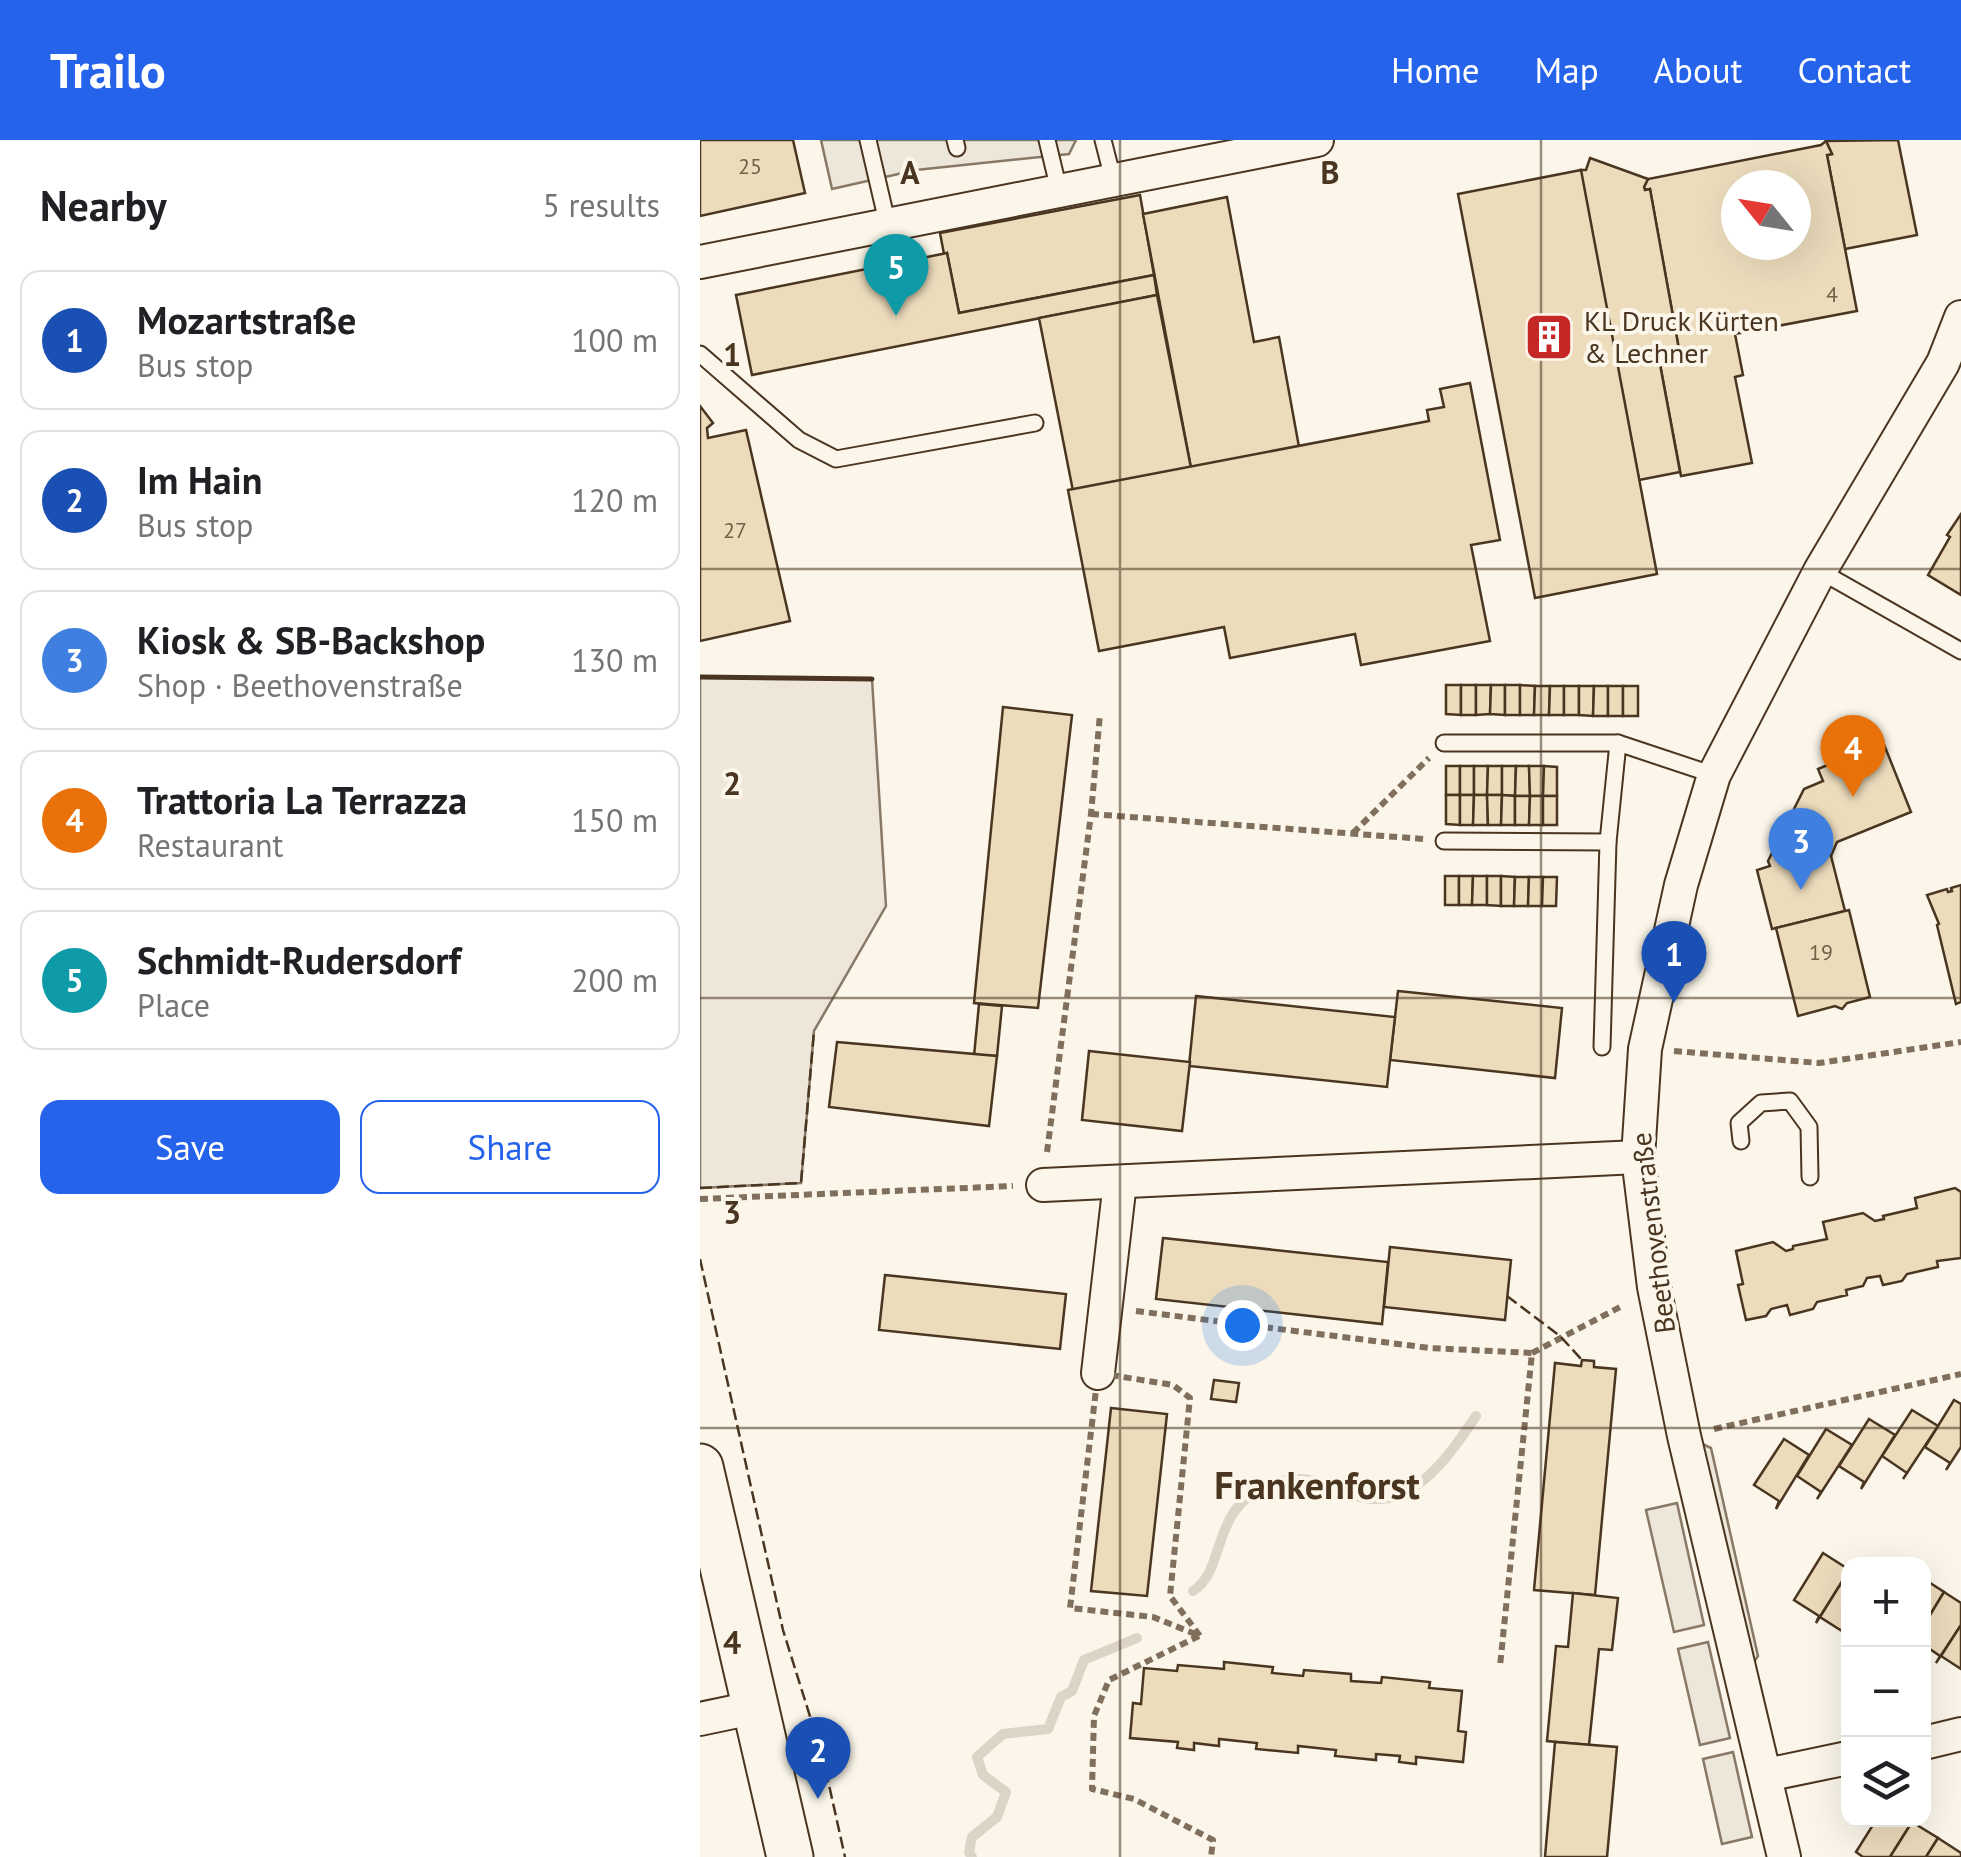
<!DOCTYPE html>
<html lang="en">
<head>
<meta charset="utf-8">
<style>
	:root { --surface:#fff; --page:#f2f2f2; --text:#202124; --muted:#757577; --line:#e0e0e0; --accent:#2563eb }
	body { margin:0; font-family:"PT Sans",sans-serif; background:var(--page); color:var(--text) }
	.controls { position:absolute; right:30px; bottom:30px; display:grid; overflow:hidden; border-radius:20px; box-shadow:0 10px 40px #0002 }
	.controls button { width:90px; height:90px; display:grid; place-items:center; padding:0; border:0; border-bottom:2px solid var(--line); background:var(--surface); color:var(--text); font:50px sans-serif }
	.compass { position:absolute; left:1021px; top:30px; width:90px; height:90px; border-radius:50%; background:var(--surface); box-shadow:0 10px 40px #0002; rotate:300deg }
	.you { position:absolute; left:542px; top:1185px; width:35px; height:35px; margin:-25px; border:8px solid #fff; border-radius:50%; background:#1a73e8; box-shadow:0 0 0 15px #1a73e833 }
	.badge { display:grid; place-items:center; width:65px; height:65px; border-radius:50%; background:var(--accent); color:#fff; font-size:32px; font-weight:700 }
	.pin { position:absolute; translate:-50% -82px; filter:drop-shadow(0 2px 5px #0008) }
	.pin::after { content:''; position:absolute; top:52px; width:35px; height:30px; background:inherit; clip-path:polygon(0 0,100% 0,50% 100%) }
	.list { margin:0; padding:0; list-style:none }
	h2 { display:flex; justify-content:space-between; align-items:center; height:130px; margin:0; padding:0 40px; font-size:42px }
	h2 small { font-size:32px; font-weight:400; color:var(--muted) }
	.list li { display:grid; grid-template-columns:65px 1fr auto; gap:30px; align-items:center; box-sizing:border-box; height:140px; margin:0 20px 20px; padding:0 20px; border:2px solid var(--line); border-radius:20px }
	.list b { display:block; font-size:38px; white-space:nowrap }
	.list p { margin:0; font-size:32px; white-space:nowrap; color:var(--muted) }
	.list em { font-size:32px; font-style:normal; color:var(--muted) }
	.actions { display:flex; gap:20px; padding:30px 40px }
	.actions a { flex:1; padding:22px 0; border:2px solid var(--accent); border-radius:20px; text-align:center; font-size:35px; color:var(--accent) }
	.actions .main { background:var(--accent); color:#fff }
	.icon { flex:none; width:55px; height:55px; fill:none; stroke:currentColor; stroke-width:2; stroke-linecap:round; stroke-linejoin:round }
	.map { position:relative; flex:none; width:1261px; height:1717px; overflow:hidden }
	header { display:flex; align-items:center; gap:60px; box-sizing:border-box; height:140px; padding:0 50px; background:var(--accent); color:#fff }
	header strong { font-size:48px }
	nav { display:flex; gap:55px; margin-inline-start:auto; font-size:35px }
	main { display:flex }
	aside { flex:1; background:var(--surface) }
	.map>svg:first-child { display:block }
</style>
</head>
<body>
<header>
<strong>Trailo</strong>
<nav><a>Home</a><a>Map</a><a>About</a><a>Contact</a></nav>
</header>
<main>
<aside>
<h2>Nearby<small>5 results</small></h2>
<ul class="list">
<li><span class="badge" style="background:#1a4fb4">1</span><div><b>Mozartstraße</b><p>Bus stop</p></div><em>100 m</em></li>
<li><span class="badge" style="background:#1a4fb4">2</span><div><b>Im Hain</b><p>Bus stop</p></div><em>120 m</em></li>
<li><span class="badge" style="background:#3f7fe0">3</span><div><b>Kiosk &amp; SB-Backshop</b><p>Shop · Beethovenstraße</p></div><em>130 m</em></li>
<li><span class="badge" style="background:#e8710a">4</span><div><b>Trattoria La Terrazza</b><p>Restaurant</p></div><em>150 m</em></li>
<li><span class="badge" style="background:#0f9aa8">5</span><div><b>Schmidt-Rudersdorf</b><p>Place</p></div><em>200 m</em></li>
</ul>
<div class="actions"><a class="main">Save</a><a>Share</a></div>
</aside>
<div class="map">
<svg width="1261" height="1717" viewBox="0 0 1261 1717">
	<rect width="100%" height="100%" fill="#fbf6e9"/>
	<polygon fill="#ede6d9" stroke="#887966" stroke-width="2.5" points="0,537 172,539 186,766 114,891 101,1043 0,1048"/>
	<g fill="#ede7d9" stroke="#887966" stroke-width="2.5">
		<polygon points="121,0 376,0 369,14 216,30 132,49"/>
		<polygon points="998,1302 1011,1308 1058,1516 1050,1528"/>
		<polygon points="977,1363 1004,1485 974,1492 946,1370"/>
		<polygon points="1008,1502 1030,1598 1000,1605 978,1509"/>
		<polygon points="1033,1612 1052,1697 1022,1704 1003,1619"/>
	</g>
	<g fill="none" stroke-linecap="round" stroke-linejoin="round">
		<g stroke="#dcd4c6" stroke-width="10">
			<path d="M493,1451C528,1429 508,1368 571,1344C601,1333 623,1342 651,1354C708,1378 749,1316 776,1276"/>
			<polyline points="272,1717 269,1712 272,1697 297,1677 306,1652 283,1635 277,1617 303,1594 348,1589 361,1557 372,1551 384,1520 437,1498"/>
		</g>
	</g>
	<g fill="#ecdcbc" stroke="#4a3520" stroke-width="2.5" fill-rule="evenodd">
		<polygon points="0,0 93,0 105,53 0,76"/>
		<polygon points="1198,0 1217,95 1145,109 1127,15 1132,14 1126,1"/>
		<path d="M1126,1L1132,14L1127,15L1157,171L1035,194L1043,235L1035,237L1052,323L981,336L959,219L980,215L950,49L945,50L944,47L948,39L1121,5ZM1036,45H1096V105H1036Z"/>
		<polygon points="890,18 948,39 944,47 945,50 950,49 980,215 959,219 980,332 939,340 880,30 886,30"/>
		<polygon points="881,30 957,434 835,458 758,54"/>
		<polygon points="440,55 454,135 259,173 247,113 244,114 240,93"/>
		<polygon points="527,57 554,202 579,197 599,307 491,328 443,74"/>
		<polygon points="247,113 259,173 454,135 457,155 52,235 36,155"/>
		<polygon points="457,155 491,328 373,351 339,178"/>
		<polygon points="770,243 800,400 771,405 790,501 661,525 655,494 530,518 524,487 399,511 368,350 729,281 727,270 744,267 740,249"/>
		<polygon points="0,266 13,283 7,288 8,298 46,290 90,481 0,501"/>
		<polygon points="1261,374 1261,455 1228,435 1250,397 1247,395"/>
		<polygon points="746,545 761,545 761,575 746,574"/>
		<rect x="761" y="545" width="15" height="30"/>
		<polygon points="776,545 791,545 790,574 776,575"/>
		<polygon points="791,545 805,545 805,575 790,574"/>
		<rect x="805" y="545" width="15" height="30"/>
		<polygon points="820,545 835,546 834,575 820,575"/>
		<polygon points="835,546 850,546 849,575 834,575"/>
		<polygon points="850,546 864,546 864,575 849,575"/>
		<rect x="864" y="546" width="15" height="29"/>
		<polygon points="879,546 894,546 893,576 879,575"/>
		<polygon points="894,546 908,546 908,576 893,576"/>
		<rect x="908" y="546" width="15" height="30"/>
		<rect x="923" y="546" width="15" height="30"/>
		<polygon points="303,567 372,575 338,868 274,863"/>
		<polygon points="1183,602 1211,672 1137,702 1131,716 1089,694 1080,697 1104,649 1123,641 1118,629"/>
		<rect x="746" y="626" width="14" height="29"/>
		<rect x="760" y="626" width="14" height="29"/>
		<polygon points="774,626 788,626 787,655 774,655"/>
		<polygon points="788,626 802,626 802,655 787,655"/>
		<polygon points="802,626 816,626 815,656 802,655"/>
		<polygon points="816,626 829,626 830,656 815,656"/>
		<polygon points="829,626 844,626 843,656 830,656"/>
		<polygon points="844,626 857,627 857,656 843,656"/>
		<polygon points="746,655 760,655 760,685 746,684"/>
		<polygon points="760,655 774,655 773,685 760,685"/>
		<polygon points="774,655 787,655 788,685 773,685"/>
		<polygon points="787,655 802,655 801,685 788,685"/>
		<polygon points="802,655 815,656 815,685 801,685"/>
		<polygon points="815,656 830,656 829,685 815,685"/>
		<polygon points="830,656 843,656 843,685 829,685"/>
		<rect x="843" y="656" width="14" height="29"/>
		<polygon points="1089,694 1131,716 1145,771 1072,789 1057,730 1070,726 1068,721 1080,697"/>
		<rect x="745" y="736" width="14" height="29"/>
		<polygon points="759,736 773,736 772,765 759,765"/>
		<polygon points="773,736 787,736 787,765 772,765"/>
		<polygon points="787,736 801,736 801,766 787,765"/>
		<polygon points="801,736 815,737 814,766 801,766"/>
		<polygon points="815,737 829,737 828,766 814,766"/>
		<polygon points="829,737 843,737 842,766 828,766"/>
		<polygon points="843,737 857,737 856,766 842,766"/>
		<polygon points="1261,745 1261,862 1256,864 1237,785 1239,784 1227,755 1247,749 1248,752 1252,751 1251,748"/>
		<polygon points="1149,770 1170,857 1147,863 1142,869 1135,866 1098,876 1076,788"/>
		<polygon points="698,851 862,868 855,938 690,920"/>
		<polygon points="496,856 695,877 687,947 489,926"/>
		<polygon points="279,864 302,866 297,916 274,916"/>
		<polygon points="137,902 297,916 289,986 129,967"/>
		<polygon points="389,911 490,922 482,991 382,980"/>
		<polygon points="1255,1048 1261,1052 1261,1118 1237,1121 1238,1127 1207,1134 1202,1141 1183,1145 1180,1136 1167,1138 1163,1146 1146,1150 1147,1155 1117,1162 1113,1169 1090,1175 1087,1165 1071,1169 1066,1176 1046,1180 1038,1145 1043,1144 1036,1111 1073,1102 1086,1111 1093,1109 1093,1106 1127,1099 1123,1082 1163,1073 1175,1081 1184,1079 1183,1076 1217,1068 1215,1058"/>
		<polygon points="463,1098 688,1122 682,1184 456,1159"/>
		<polygon points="690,1107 811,1120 805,1180 684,1167"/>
		<polygon points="185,1135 366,1154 360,1209 179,1190"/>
		<polygon points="882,1220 894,1221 894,1227 916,1229 895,1455 834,1450 855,1223 881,1226"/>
		<polygon points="514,1240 539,1243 536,1262 511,1259"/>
		<polygon points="1254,1260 1261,1264 1261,1307 1246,1330 1250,1323 1225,1307"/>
		<polygon points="411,1268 467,1274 447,1456 391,1451"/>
		<polygon points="1212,1270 1238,1286 1203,1339 1207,1333 1182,1316"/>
		<polygon points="1169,1279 1195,1295 1161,1349 1164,1342 1139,1326"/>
		<polygon points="1126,1289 1152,1305 1117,1359 1121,1352 1097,1336"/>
		<polygon points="1084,1299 1109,1315 1076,1369 1079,1361 1054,1345"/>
		<polygon points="1123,1413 1148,1429 1148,1432 1116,1483 1119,1476 1094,1460"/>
		<polygon points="1148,1432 1148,1489 1142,1500 1145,1493 1120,1477"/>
		<polygon points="1224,1439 1244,1452 1224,1485"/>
		<polygon points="1244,1452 1261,1463 1261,1485 1236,1523 1240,1516 1224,1505 1224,1485"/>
		<polygon points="873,1453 918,1458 912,1510 899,1509 889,1605 847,1601 856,1506 868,1507"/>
		<polygon points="1261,1485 1261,1529 1241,1516"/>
		<polygon points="524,1522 573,1527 572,1533 603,1536 604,1530 651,1534 651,1541 681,1543 682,1537 730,1542 729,1548 762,1551 758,1591 766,1592 763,1622 716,1617 716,1624 699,1622 700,1616 676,1614 676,1620 635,1616 636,1610 598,1606 598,1613 556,1609 557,1603 519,1599 519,1606 494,1603 494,1610 477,1608 478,1602 430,1598 433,1563 441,1564 444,1528 477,1531 478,1525 524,1529"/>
		<polygon points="855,1602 917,1607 907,1717 845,1717"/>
		<polygon points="1176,1680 1212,1682 1190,1717 1163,1717 1156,1712"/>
		<polygon points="1212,1682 1238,1698 1226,1717 1190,1717"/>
		<polygon points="1238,1698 1261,1713 1261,1717 1226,1717"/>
	</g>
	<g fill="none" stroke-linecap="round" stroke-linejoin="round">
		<g stroke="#4a3520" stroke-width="19">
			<g id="lane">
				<polyline points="168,0 188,86"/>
				<polyline points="255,0 257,8"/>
				<polyline points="347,0 359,50"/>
				<polyline points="403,0 413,39"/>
				<polyline points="0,214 99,300 136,319 335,283"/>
				<polyline points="1120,431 1261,511"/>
				<polyline points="744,603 918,603"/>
				<polyline points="744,701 908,702"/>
				<polyline points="902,907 908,702 918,603 1014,635"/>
				<polyline points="1041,1001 1039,983 1061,963 1090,961 1109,987 1110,1037"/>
			</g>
		</g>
		<g stroke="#4a3520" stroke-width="36">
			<g id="street">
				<polyline points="0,122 617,0"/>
				<polyline points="343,1045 938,1017"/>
				<polyline points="398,1233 420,1042"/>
				<polyline points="0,1579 57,1567"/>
				<polyline points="1224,1603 1261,1594"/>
				<polyline points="1066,1635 1148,1618"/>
				<polyline points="1084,1717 984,1296 954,1147 938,1017 945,909 981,745 1014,635 1120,431 1243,223 1261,177"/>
			</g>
		</g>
		<g stroke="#4a3520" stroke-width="49">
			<polyline id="secondary" points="0,1327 90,1717"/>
		</g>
		<g stroke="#7f6f5c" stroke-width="6" stroke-dasharray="8 5" stroke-linecap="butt">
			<polyline points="391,674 724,699"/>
			<polyline points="653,693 729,618"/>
			<polyline points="974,911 1119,923 1261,902"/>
			<polyline points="347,1012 391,674 400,574"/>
			<polyline points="0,1059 313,1046"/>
			<polyline points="436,1171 730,1208 832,1213 800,1526"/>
			<polyline points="832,1213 924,1165"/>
			<polygon points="398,1233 473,1245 490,1258 470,1456 500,1496 453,1477 370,1468"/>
			<polyline points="1014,1289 1261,1234"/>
			<polyline points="499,1496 409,1540 394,1576 392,1649 434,1659 513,1700 511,1717"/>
		</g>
		<use href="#lane" stroke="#fbf6e9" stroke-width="15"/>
		<use href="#street" stroke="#fbf6e9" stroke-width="32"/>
		<use href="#secondary" stroke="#fbf6e9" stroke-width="45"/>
		<g stroke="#4a3520" stroke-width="2.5" stroke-dasharray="12 5" stroke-linecap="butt">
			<polyline points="0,1048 101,1043 114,891"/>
			<polyline points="0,1119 83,1490 123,1618 145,1717"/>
			<polyline points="807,1156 860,1196 882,1220"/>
		</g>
		<polyline stroke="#4a3520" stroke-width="5" points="0,537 172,539"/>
	</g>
	<path fill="none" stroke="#4a3520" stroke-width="2.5" stroke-opacity="0.55" d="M420,0V1717M841,0V1717M0,429H1261M0,858H1261M0,1288H1261"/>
	<defs>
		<g id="building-square" transform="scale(2.5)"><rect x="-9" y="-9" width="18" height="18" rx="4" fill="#c62828" stroke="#fbf6e9"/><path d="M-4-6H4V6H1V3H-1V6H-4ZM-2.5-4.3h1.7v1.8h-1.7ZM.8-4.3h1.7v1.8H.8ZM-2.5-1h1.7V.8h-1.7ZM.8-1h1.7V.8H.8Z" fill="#fff"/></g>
	</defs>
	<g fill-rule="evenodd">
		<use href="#building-square" x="849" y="197"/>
	</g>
	<g text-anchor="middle" stroke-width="8" stroke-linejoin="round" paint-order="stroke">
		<g font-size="22" fill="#725f47">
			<text x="50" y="34">25</text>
			<text x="1132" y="162">4</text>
			<text x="35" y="398">27</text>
			<text x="1121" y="820">19</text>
		</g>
		<g font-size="28" fill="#4a3520" stroke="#fbf6e9" text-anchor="start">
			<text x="884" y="191">KL Druck Kürten<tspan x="884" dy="32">&amp; Lechner</tspan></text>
		</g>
		<g font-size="28" fill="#4a3520" stroke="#fbf6e9">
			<text transform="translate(953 1093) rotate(-97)" y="10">Beethovenstraße</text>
		</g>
		<g font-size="38" font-weight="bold" fill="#4a3520" stroke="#fbf6e9">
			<text x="617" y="1359">Frankenforst</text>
		</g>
	</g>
	<g font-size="32" text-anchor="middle" font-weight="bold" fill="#4a3520" stroke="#fbf6e9" stroke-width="8" stroke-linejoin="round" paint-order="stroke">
		<text x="210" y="44">A</text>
		<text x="630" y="44">B</text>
		<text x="32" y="226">1</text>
		<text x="32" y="655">2</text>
		<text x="32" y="1084">3</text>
		<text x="32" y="1514">4</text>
	</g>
</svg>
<div class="controls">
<button>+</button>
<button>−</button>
<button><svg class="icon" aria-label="layers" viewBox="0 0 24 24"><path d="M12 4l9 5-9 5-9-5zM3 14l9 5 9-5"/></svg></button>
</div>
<svg class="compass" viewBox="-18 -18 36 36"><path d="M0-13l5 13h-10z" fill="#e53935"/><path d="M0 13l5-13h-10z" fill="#757577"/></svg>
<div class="you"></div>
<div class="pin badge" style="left:974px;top:863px;background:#1a4fb4">1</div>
<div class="pin badge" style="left:118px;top:1659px;background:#1a4fb4">2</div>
<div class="pin badge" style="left:1101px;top:750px;background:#3f7fe0">3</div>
<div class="pin badge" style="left:1153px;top:657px;background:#e8710a">4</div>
<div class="pin badge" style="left:196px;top:176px;background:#0f9aa8">5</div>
</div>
</main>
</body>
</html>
